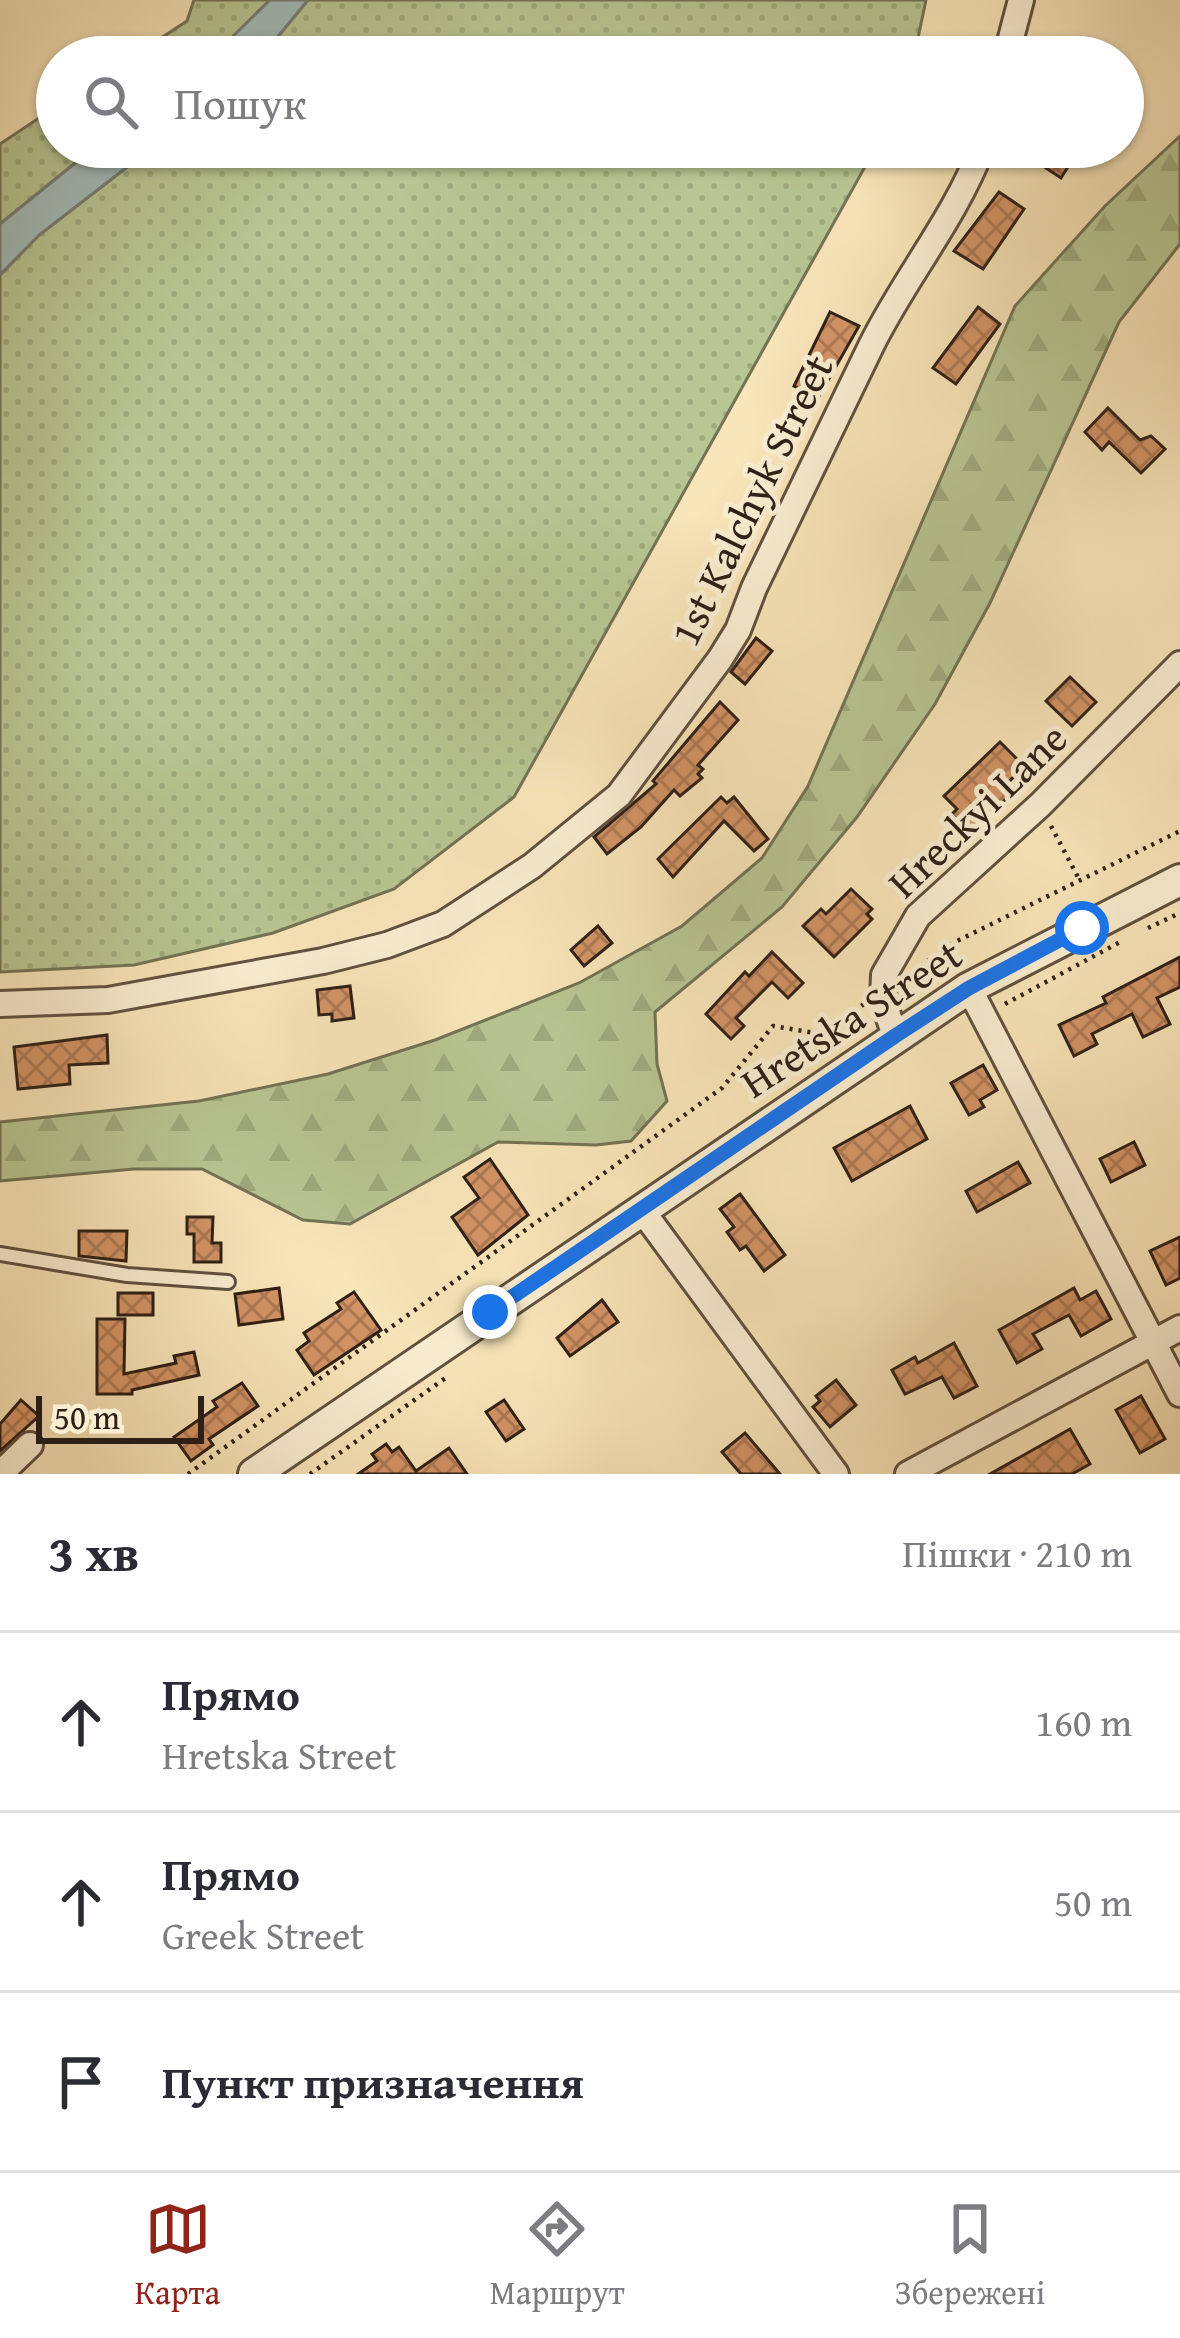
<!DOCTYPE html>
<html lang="uk">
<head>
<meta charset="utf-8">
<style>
	:root { --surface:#fff; --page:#f7f7f7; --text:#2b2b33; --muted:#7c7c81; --line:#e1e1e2; --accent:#8f2418 }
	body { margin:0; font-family:"Gentium Book Plus",serif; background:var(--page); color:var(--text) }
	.scale { position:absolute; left:36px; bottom:30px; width:168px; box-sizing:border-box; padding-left:12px; border:6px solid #2e2016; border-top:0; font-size:33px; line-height:42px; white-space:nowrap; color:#2e2016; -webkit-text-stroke:9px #faeed2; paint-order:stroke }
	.stop { position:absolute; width:36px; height:36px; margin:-27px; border:9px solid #1a73e8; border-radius:50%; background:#fff }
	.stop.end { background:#1a73e8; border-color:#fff; box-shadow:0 3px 12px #0008 }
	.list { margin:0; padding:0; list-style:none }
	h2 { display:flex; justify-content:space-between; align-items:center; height:156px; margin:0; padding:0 48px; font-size:51px }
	h2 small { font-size:39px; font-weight:400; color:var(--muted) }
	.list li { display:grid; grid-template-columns:78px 1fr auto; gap:36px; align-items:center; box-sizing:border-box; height:180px; padding:0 48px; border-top:3px solid var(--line) }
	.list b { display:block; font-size:45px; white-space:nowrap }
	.list p { margin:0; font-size:39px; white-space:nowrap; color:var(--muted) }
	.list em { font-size:39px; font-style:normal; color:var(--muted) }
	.icon { flex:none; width:66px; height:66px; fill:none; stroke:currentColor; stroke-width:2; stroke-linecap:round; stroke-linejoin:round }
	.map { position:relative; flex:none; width:1180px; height:1474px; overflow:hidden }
	.search { position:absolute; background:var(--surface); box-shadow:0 3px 9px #0004; left:36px; right:36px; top:36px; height:132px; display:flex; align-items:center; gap:30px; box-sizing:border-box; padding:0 42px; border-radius:66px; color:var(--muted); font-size:45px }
	.sheet { height:696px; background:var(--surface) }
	nav { display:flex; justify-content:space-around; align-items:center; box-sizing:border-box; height:168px; border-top:3px solid var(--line); background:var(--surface); font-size:33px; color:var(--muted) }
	nav a { display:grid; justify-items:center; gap:6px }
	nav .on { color:var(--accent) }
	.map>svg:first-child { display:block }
</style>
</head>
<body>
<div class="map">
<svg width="1180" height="1474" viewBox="0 0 1180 1474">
	<defs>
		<pattern id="grass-dots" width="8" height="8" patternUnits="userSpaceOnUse" patternTransform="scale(3)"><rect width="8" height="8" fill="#b8c693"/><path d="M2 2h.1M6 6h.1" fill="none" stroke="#9eaa7e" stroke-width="1.8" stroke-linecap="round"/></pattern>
		<pattern id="forest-firs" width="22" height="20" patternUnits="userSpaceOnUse" patternTransform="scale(3)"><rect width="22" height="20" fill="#b8c693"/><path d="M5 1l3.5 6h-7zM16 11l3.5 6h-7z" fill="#9eaa7e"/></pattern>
		<pattern id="building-cross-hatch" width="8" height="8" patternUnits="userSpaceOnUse" patternTransform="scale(3)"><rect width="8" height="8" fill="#d39466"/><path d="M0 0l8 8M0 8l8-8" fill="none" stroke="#ac7853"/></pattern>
	</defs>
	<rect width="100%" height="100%" fill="#f8e5b9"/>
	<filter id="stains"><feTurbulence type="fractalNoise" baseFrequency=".00167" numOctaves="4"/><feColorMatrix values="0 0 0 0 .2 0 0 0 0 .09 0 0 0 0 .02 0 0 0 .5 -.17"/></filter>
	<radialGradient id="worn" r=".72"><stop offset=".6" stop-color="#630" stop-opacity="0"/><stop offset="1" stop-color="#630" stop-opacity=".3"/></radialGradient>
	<g fill="url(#grass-dots)" stroke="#737354" stroke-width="3">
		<polygon points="194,0 270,0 212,57 132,57 187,21"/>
		<polygon points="308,0 926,0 914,57 261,57"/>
		<polygon points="57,106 57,147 95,147 0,224 0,144"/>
		<polygon points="153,147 876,147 514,797 394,889 273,933 134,965 0,972 0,275 39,235"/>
	</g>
	<polygon fill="url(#forest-firs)" stroke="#737354" stroke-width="3" points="1180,136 1180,244 1119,322 990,603 935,704 857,817 782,907 655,1012 657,1064 667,1101 631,1141 596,1145 498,1142 350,1224 303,1220 202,1169 134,1169 0,1181 0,1122 199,1101 328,1074 435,1040 579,983 682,926 762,858 808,786 1015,306 1105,206"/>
	<g fill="#a2bcba" stroke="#747e78" stroke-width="3">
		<polygon points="270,0 308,0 261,57 212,57"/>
		<polygon points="95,147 153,147 39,235 0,275 0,224"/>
	</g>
	<g fill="url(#building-cross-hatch)" stroke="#2e2016" stroke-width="3">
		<polygon points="1014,147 1048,147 1071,162 1061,178"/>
		<polygon points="999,192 1024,209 983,269 954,251"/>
		<polygon points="978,307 1000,324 956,384 933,368"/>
		<polygon points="830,312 859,326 818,398 794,386"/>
		<polygon points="1108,408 1140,440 1151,436 1165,449 1141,473 1109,442 1102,450 1085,432"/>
		<polygon points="756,638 772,651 745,684 731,672"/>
		<polygon points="1070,677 1096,702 1072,726 1046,701"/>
		<polygon points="720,702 738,720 698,765 703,769 698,774 702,778 680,796 674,790 641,827 607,854 594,837 656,784 653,781"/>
		<polygon points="1000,742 1024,766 1003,788 1010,795 970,833 952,814 957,809 944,796"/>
		<polygon points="721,797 727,803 734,797 768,839 754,851 724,821 673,877 658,859"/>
		<polygon points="851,889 872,909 867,914 872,919 834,957 803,926 821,909 826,914"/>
		<polygon points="598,926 612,943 584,966 571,950"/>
		<polygon points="772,952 803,983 788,998 772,982 736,1018 744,1026 731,1039 706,1014 745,972 749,976"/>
		<polygon points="1180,957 1180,987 1157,998 1170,1024 1143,1037 1132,1014 1092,1034 1097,1044 1074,1056 1059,1025 1106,1003 1103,997"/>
		<polygon points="350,986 354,1018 332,1021 332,1014 319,1015 317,990"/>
		<polygon points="107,1035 108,1063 69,1065 70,1084 18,1089 14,1047"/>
		<polygon points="983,1065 997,1090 980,1100 984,1107 969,1115 951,1083"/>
		<polygon points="910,1106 927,1139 852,1181 834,1148"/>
		<polygon points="1134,1142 1145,1165 1111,1182 1100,1159"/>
		<polygon points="490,1159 528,1215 478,1255 452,1217 479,1198 464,1177"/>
		<polygon points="1018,1162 1030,1183 977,1212 966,1191"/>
		<polygon points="740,1194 785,1255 764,1271 746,1246 740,1250 727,1232 734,1227 720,1209"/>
		<polygon points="187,1217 213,1217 212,1243 221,1243 221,1262 194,1262 194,1234 187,1234"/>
		<polygon points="79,1231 127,1231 126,1261 79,1256"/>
		<polygon points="1180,1237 1180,1278 1166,1285 1150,1251"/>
		<polygon points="279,1288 283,1319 239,1325 235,1294"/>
		<polygon points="1074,1288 1080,1300 1096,1291 1111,1319 1081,1336 1069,1315 1033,1334 1042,1349 1017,1363 999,1330"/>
		<polygon points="354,1292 381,1330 314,1375 297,1350 309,1341 304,1333 341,1309 337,1303"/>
		<rect x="118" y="1293" width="35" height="22"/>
		<polygon points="602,1300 618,1322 570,1356 557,1338"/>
		<polygon points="97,1319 125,1319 124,1374 176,1363 174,1356 194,1352 199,1375 132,1390 132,1394 97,1394"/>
		<polygon points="954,1343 977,1386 954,1398 942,1377 905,1394 892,1370 915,1357 918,1363"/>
		<polygon points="836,1380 856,1405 830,1427 813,1407 820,1401 816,1396"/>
		<polygon points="242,1383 258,1406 209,1439 213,1445 191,1461 174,1437 217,1407 213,1401"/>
		<polygon points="1141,1396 1165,1439 1140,1453 1116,1410"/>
		<polygon points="21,1400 39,1416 0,1451 0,1424"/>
		<polygon points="504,1400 524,1429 506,1441 486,1412"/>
		<polygon points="1070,1429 1090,1464 1072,1474 990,1474"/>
		<polygon points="745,1433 780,1474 741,1474 722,1452"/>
		<polygon points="386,1444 392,1452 399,1447 416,1471 449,1448 467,1474 358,1474 377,1461 372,1454"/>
	</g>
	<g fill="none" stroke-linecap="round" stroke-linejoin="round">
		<g stroke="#60513f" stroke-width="18">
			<polyline id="service" points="0,1254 127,1275 228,1282"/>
		</g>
		<g stroke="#60513f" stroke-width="30">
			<g id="minor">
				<polyline points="1006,57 1021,0"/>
				<polyline points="969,988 1180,1394"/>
				<path d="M0,1004L108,1000L323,961L387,945L443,924L532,866L619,795L720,659L738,630L754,588L872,344C906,276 955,218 982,147"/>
				<polyline points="895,1036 883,1000 884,975 918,916 1040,805 1180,664"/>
				<polyline points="641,1209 836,1474"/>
				<polyline points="0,1474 30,1445"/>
				<polyline points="908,1474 1180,1328"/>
			</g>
		</g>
		<g stroke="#60513f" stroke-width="36">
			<polyline id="tertiary" points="254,1474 969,988 1180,880"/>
		</g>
		<g stroke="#2e2016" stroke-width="4.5" stroke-dasharray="3 6" stroke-linecap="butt">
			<polyline points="1051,826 1079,879"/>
			<polyline points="1148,928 1180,913"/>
			<polyline points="913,971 957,941 1180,831"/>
			<polyline points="1005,1004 1122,941"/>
			<polyline points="188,1474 722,1088 773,1026 821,1034 864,1004"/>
			<polyline points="310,1474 447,1377"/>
		</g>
		<use href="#service" stroke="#faeed2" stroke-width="12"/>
		<use href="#minor" stroke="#faeed2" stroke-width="24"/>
		<use href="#tertiary" stroke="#faeed2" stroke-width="30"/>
	</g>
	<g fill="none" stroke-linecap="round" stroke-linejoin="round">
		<polyline stroke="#1a73e8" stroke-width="15" points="490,1312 895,1036 969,988 1082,928"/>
	</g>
	<g text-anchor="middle" stroke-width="10" stroke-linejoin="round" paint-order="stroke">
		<g font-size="42" fill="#2e2016" stroke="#faeed2">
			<text transform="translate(751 500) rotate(-64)" y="15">1st Kalchyk Street</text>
			<text transform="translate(977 810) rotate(-44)" y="15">Hreckyi Lane</text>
			<text transform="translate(851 1018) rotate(-33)" y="15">Hretska Street</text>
		</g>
	</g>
	<rect width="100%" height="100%" filter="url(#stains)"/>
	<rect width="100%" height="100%" fill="url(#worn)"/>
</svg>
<div class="scale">50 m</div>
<div class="stop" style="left:1082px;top:928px"></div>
<div class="stop end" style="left:490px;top:1312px"></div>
<div class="search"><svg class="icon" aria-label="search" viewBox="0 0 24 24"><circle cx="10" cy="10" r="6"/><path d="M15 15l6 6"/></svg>Пошук</div>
</div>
<section class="sheet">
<h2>3 хв<small>Пішки · 210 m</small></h2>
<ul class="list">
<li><svg class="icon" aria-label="ahead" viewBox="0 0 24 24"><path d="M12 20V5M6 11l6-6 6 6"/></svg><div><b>Прямо</b><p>Hretska Street</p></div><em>160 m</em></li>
<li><svg class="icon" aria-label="ahead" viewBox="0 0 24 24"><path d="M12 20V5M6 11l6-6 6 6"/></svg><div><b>Прямо</b><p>Greek Street</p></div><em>50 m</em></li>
<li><svg class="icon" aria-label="arrive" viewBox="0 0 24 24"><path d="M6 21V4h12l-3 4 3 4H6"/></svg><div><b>Пункт призначення</b></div></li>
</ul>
</section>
<nav>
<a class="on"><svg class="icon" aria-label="map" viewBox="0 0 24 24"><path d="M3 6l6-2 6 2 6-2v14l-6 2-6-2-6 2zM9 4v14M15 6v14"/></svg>Карта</a>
<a><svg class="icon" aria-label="directions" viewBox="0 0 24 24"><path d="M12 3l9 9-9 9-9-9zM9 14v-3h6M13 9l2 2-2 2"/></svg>Маршрут</a>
<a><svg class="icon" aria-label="saved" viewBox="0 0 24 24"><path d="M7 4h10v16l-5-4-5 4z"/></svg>Збережені</a>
</nav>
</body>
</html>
